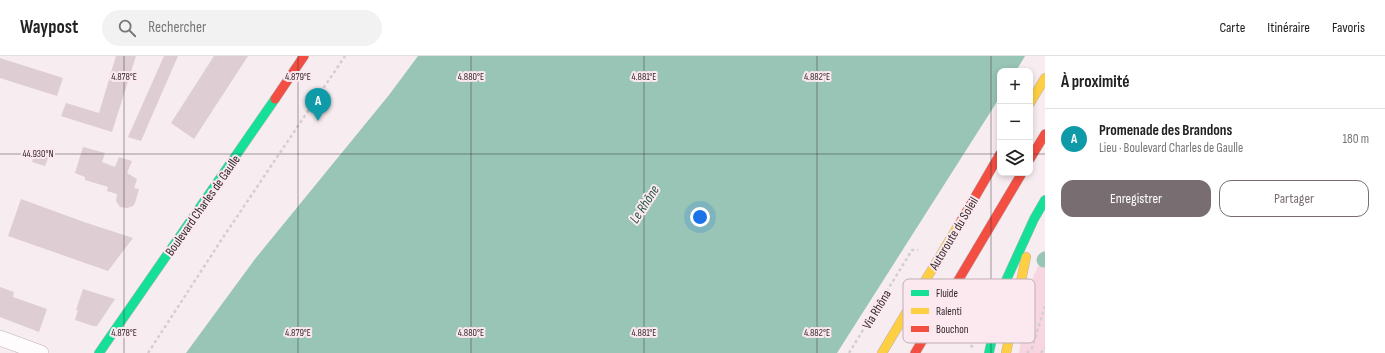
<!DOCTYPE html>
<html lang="fr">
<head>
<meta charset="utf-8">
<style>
	:root { --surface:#fff; --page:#f2f2f2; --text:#222; --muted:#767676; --line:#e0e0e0; --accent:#786d71 }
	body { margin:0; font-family:"Sofia Sans Condensed",sans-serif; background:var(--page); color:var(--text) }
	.controls { position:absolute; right:12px; top:12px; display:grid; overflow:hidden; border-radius:8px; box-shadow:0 2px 6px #0003 }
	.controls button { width:36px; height:36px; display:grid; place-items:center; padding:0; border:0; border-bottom:1px solid var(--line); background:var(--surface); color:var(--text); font:20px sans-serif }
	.you { position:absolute; left:700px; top:161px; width:14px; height:14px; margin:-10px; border:3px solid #fff; border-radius:50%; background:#1a73e8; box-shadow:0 0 0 6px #1a73e833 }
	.badge { display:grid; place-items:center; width:26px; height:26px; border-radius:50%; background:var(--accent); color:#fff; font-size:13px; font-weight:700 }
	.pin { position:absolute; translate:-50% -33px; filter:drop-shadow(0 1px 2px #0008) }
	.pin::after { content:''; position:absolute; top:21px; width:14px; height:12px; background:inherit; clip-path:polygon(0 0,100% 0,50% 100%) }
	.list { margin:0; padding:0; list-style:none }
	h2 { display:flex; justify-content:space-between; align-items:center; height:52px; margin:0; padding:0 16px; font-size:17px }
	h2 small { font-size:13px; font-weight:400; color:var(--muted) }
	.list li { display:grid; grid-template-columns:26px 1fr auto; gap:12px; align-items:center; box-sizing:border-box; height:60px; padding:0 16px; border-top:1px solid var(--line) }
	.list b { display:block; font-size:15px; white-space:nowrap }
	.list p { margin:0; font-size:13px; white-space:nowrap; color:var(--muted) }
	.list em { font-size:13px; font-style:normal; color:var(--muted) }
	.actions { display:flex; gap:8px; padding:12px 16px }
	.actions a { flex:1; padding:9px 0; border:1px solid var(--accent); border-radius:12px; text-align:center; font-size:14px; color:var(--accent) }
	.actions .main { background:var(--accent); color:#fff }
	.icon { flex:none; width:22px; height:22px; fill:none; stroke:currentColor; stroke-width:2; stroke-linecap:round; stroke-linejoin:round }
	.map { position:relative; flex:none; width:1045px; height:297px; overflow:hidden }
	header { display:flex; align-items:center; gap:24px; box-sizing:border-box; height:56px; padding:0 20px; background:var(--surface); border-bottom:1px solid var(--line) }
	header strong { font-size:19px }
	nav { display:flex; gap:22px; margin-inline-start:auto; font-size:14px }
	.search { width:280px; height:36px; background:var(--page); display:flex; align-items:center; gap:10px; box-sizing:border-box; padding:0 14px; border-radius:22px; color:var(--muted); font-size:15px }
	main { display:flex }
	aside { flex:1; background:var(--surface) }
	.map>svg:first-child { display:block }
</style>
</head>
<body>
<header>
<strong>Waypost</strong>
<div class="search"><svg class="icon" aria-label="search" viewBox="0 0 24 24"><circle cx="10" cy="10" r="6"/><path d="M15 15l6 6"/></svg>Rechercher</div>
<nav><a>Carte</a><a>Itinéraire</a><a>Favoris</a></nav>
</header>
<main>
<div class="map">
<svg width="1045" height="297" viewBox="0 0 1045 297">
	<rect width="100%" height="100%" fill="#f7ecf0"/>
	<polygon fill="#f7d5e1" points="1045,194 1045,297 1019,297 1030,229"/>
	<polygon fill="#98c5b5" points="418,0 1025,0 1016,15 1000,15 1000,41 837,297 186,297 255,203 389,39"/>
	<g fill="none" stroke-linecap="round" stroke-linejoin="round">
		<polyline stroke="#98c5b5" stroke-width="15" points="1044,204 1045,203"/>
	</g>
	<g fill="#decdd3">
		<polygon points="116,0 136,0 112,76 61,60 66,47 99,57"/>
		<polygon points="164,0 178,0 141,85 128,81"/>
		<polygon points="214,0 248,0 194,83 171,67"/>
		<polygon points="0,2 63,22 57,40 0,22"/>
		<polygon points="83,91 105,97 102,106 115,111 119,101 132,105 127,117 137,123 134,132 139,133 135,147 133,150 127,152 120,151 116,145 117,138 107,135 108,131 85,124 85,121 75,117"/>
		<polygon points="36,93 50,97 45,110 32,106"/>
		<polygon points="21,143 84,166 133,182 108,215 8,180"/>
		<polygon points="0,231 14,236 13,241 47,253 39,276 0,261"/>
		<polygon points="83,233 115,243 97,270 93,270 75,264 78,254 76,254"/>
	</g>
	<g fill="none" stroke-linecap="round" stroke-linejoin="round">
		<g stroke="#bcb2b6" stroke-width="16">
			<polyline id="street" points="0,282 41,297"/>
		</g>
		<g stroke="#bcb2b6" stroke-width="10">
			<g id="fast">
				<polyline points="99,297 275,43"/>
				<polyline points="989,297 1003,231 1034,163 1045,144"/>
			</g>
		</g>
		<g stroke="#bcb2b6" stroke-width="10">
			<g id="slow">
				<polyline points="1030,47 1045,22"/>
				<polyline points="882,297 961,165"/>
				<polyline points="1006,297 1026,201"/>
			</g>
		</g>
		<g stroke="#bcb2b6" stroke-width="10">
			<g id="jam">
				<polyline points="275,43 304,0"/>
				<polyline points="1030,103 1045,78"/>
				<polyline points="961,165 1000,98"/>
				<polyline points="915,297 1022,117"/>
			</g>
		</g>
		<g stroke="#d3ced0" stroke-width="2.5" stroke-dasharray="3 3" stroke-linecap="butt">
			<polyline points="973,291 970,289 968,283 976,267"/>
			<polyline points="148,297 222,183 345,0"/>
			<polyline points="849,297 912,194 918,194"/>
			<polyline points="1027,297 1032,292 1045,250"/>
			<polyline points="1041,297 1045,291"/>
		</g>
		<use href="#street" stroke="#fefcfd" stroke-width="15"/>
		<use href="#fast" stroke="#16e098" stroke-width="9"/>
		<use href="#slow" stroke="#ffcf43" stroke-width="9"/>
		<use href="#jam" stroke="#f24e42" stroke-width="9"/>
	</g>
	<path fill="none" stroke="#33292d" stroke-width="1" stroke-opacity="0.45" d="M124,0V297M298,0V297M471,0V297M644,0V297M817,0V297M991,0V297M0,98H1000M1030,98H1045"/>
	<g text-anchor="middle" stroke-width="4" stroke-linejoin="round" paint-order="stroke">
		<g font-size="13" fill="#33292d" stroke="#fce8ef">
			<text transform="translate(202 149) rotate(-55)" y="5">Boulevard Charles de Gaulle</text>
			<text transform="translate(953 177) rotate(-59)" y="5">Autoroute du Soleil</text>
			<text transform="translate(876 253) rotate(-59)" y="5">Via Rhôna</text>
		</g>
		<g font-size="14" font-style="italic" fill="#1f5645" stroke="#fce8ef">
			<text transform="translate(644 148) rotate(-57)" y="5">Le Rhône</text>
		</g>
	</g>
	<rect x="903" y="223" width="132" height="64" rx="6" fill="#fce8ef" stroke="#c0afb5" stroke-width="1"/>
	<rect x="911" y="234" width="18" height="6" fill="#16e098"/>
	<rect x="911" y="252" width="18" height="6" fill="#ffcf43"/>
	<rect x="911" y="270" width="18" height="6" fill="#f24e42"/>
	<g font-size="11" fill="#33292d">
		<text x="936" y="241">Fluide</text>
		<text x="936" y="259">Ralenti</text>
		<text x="936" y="277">Bouchon</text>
	</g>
	<g font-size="10" text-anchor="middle" fill="#33292d" stroke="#fce8ef" stroke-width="4" stroke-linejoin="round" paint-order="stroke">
		<text x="124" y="24">4.878°E</text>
		<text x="298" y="24">4.879°E</text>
		<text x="471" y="24">4.880°E</text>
		<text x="644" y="24">4.881°E</text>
		<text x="817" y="24">4.882°E</text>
		<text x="38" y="101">44.930°N</text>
		<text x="124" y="280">4.878°E</text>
		<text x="298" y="280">4.879°E</text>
		<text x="471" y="280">4.880°E</text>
		<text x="644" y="280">4.881°E</text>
		<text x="817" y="280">4.882°E</text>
	</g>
</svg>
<div class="controls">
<button>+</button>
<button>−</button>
<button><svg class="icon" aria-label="layers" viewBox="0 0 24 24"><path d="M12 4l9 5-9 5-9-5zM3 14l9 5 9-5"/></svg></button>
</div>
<div class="you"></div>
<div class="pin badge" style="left:318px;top:65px;background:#0f9aa8">A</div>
</div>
<aside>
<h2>À proximité<small></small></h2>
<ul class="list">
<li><span class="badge" style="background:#0f9aa8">A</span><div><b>Promenade des Brandons</b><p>Lieu · Boulevard Charles de Gaulle</p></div><em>180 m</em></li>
</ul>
<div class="actions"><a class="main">Enregistrer</a><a>Partager</a></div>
</aside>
</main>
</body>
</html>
